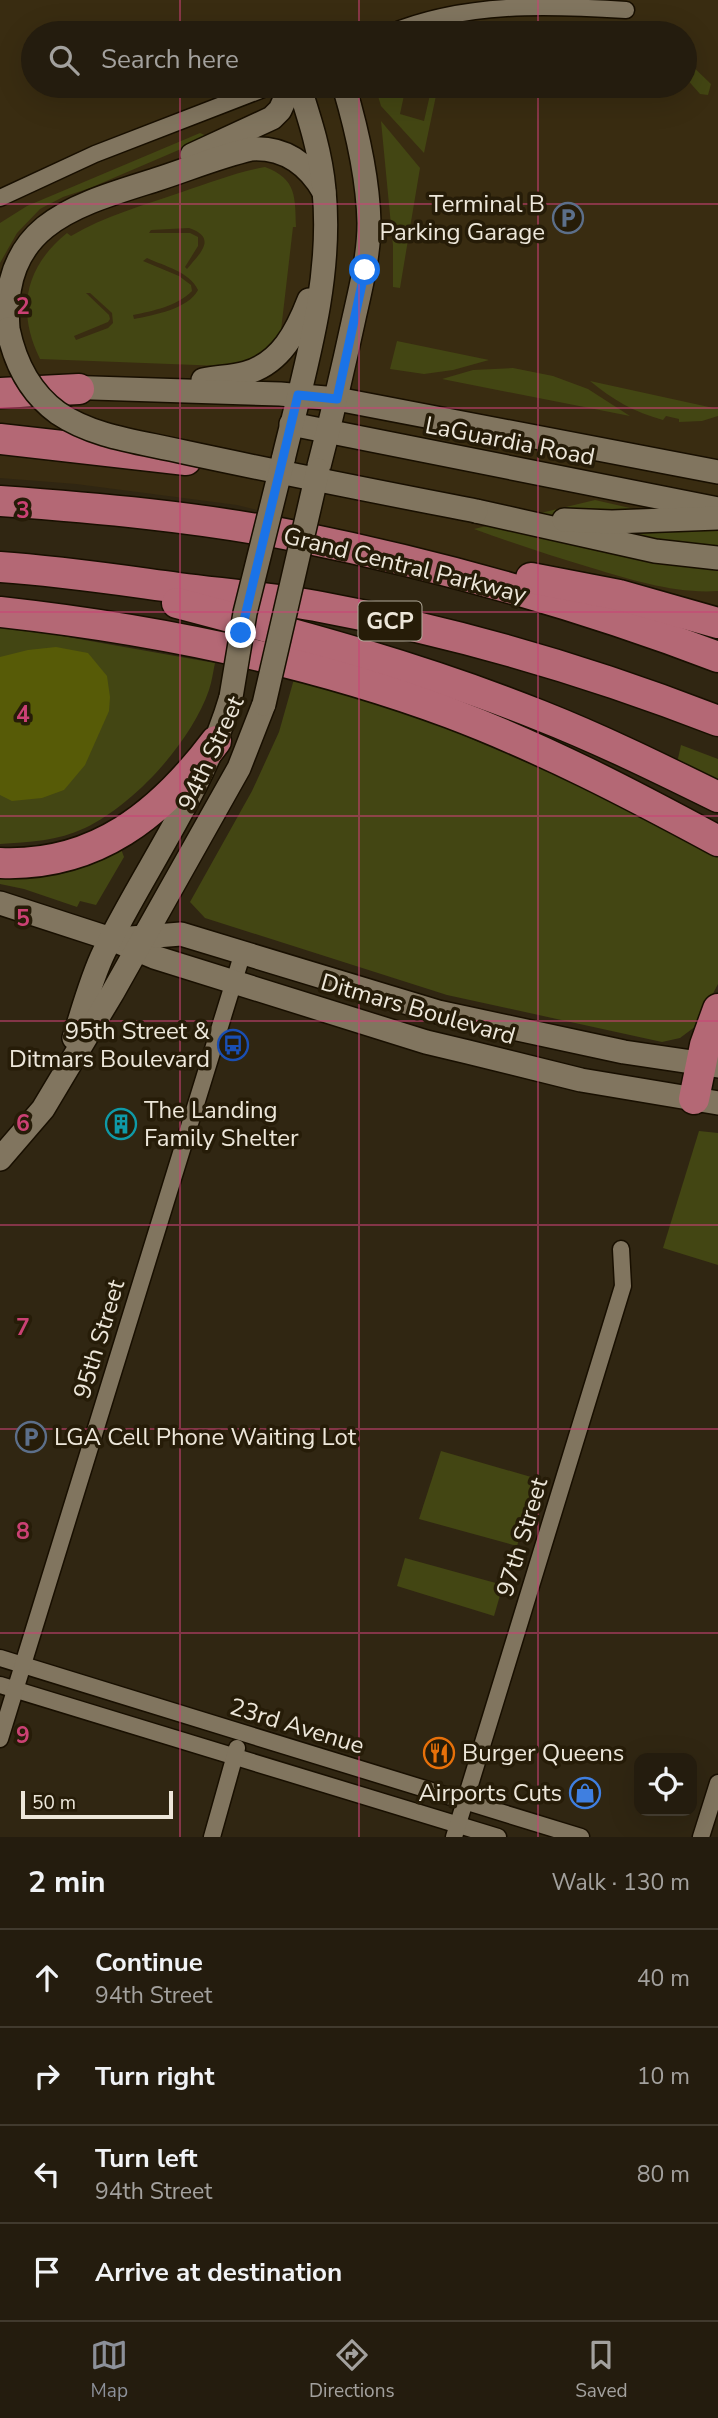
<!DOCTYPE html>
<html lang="en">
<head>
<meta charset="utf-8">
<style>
	:root { --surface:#241c0e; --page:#30291c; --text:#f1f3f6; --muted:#a3a19e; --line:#413a2e; --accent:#8c9099 }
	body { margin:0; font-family:"Nunito Sans",sans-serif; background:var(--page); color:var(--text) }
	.controls { position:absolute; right:21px; bottom:21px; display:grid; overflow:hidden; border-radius:14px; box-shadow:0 7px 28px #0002 }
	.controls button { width:63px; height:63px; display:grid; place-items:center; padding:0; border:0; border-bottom:2px solid var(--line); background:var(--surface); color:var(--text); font:35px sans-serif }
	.scale { position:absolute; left:21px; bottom:18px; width:152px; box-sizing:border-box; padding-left:7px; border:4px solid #ede7da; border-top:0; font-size:19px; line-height:24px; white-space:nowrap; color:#ede7da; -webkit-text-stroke:5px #261c08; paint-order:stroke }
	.stop { position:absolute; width:21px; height:21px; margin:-16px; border:5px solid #1a73e8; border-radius:50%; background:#fff }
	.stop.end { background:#1a73e8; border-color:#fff; box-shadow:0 2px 7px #0008 }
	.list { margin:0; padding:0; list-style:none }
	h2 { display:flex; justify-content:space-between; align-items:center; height:91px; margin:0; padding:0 28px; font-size:30px }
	h2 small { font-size:23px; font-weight:400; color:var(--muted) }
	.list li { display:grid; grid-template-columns:46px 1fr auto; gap:21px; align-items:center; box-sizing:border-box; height:98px; padding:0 28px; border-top:2px solid var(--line) }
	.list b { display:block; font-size:26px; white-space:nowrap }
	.list p { margin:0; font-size:23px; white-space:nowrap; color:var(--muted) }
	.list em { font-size:23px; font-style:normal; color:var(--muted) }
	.icon { flex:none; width:38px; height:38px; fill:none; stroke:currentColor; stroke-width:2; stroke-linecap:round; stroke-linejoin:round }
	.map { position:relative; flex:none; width:718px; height:1837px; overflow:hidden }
	.search { position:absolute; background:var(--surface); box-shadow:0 7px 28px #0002; left:21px; right:21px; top:21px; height:77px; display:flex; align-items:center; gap:18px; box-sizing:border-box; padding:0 24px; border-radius:38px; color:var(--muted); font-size:26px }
	.sheet { height:483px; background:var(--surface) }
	nav { display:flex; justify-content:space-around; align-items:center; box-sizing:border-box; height:98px; border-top:2px solid var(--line); background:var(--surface); font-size:19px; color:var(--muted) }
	nav a { display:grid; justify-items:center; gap:4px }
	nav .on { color:var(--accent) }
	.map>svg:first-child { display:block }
</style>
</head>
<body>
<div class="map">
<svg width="718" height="1837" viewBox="0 0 718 1837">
	<rect width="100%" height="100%" fill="#302612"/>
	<path fill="#392c11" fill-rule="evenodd" d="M0,0H718V636L428,552L237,505L76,484L0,478ZM33,33H685V86H33Z"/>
	<g fill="#434613" fill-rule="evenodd">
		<polygon points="685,59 711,84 708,95 700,94 685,77 685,74 688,73 689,66 685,63"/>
		<polygon points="381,86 406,86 400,114 424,121 432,86 438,86 424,153 381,106 378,96"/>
		<polygon points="381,121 420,168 400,288 393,287 393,246"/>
		<polygon points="200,133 209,137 90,188 63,197 40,209 17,233 0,263 0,223 27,206"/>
		<path d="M265,167C297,179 295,197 296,227H293L280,339L248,367L40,359C16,310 25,267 67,233L71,236C104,216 145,205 182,192C209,183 237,172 265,167ZM189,228C218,238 200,253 187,269L185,267L198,246V237L190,233H149L151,230ZM147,258C164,266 190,272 198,290C188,309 154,315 134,319L133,315C153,311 177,306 192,291L191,285L179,276L143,261ZM86,293H90L112,313L113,323L108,328L76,340L74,336L108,322L110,319L109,315Z"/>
		<polygon points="397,341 489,360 453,370 424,374 390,369"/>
		<polygon points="513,368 553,376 588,389 630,416 442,379 473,370"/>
		<path d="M590,381L718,409V416L702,421L679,422V419L666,416L663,420C634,412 613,400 590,381Z"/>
		<path d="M595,500L718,528V591C676,594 632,580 592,568C552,556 513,543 474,529Z"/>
		<path d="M0,628L28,630L215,663C213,672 212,681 209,690C191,742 135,804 85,828C58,841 29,842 0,844Z"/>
		<polygon points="294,679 432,722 590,790 718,856 718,984 696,1026 680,1038 662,1042 447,995 205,918 190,902 252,791 279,732"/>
		<polygon points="681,745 718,759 718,785 677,763"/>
		<polygon points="121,849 124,857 96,905 80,901 77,907 24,889 0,884 0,875"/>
		<polygon points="699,1131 718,1133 718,1265 663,1248"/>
		<polygon points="441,1451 538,1479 517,1546 419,1519"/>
		<polygon points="405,1558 503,1585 494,1616 397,1586"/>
	</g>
	<polygon fill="#575b07" points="56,647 88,653 107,676 110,697 109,711 85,765 64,790 42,798 12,801 0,795 0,657 28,650"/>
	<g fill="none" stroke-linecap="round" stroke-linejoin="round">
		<g stroke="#180f00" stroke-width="19">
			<g id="street">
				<path d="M390,33C465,2 547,5 626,10"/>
				<polyline points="0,198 95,154 271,86"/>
				<polyline points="0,1658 581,1837"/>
				<polyline points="0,1685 498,1837"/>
				<polyline points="0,1739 243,952"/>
				<polyline points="212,1837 237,1748"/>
				<polyline points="454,1837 623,1286 621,1249"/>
				<polyline points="701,1837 718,1783"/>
			</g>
		</g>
		<g stroke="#180f00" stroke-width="26">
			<g id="secondary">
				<polyline points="192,155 272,118 280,110 291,86"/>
				<path d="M8,329C0,223 76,205 158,179C189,169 220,156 251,149C285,147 308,164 324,192"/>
				<path d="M203,380C217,377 232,377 246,373C281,363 297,331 309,300"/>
				<polyline points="62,387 280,394 337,399 718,472"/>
				<polyline points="291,424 718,509"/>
				<path d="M283,460C304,372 333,281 324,190C321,154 310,120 299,86"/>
				<path d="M318,470C331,420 343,369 354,318C361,287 369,255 369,223C368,176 357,130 344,86"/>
				<polyline points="476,511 655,551 718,558"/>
				<polyline points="564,520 612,522 718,518"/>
				<polyline points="0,903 111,939 154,957 426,1042 468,1052 581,1080 718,1103"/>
				<polyline points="118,939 181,934 438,1012 624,1052 718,1066"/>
				<path d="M74,1038C83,1010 91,979 104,952C146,867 204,789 231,697"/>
				<polyline points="0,1159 43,1109 113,992 239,768 264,704"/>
			</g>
		</g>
		<g stroke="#180f00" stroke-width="33">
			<g id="highway">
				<polyline points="0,393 79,389"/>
				<polyline points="0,439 186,460"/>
				<path d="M0,501C98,508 198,517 295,536C438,565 582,605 718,657"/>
				<path d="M0,567C60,571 119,580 179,588C226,594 274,598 321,607C456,632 590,671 718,721"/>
				<polyline points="531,578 619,595 718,623"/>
				<path d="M177,603C299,635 422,668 539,715C600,739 659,768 718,797"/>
				<path d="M0,612C154,629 304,659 450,713C543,748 631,794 718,841"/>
				<path d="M0,863C96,867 161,814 216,741"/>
				<polyline points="694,1099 705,1045 718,1009"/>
			</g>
		</g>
		<use href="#street" stroke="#81755f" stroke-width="16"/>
		<use href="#secondary" stroke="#81755f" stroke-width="23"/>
		<use href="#highway" stroke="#b46875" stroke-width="30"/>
		<g stroke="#180f00" stroke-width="26" stroke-linecap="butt">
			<g id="secondary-bridge">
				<path d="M8,329C15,363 29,392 58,413C95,438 142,442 184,452C281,473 379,492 476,511"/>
				<polyline points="231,697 245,613 283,460"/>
				<polyline points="264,704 318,470"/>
			</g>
		</g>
		<use href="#secondary-bridge" stroke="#81755f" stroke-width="23"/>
	</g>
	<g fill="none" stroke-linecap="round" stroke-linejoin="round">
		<polyline stroke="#1a73e8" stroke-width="9" points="241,633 298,395 337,399 365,270"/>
	</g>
	<path fill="none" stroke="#cb4174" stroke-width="2" stroke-opacity="0.55" d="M180,0V33M359,0V33M538,0V33M180,86V1837M359,86V1837M538,86V1837M0,204H718M0,408H718M0,612H718M0,816H718M0,1021H718M0,1225H718M0,1429H718M0,1633H718"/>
	<defs>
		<g id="parking-ring" transform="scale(1.575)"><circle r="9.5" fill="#261c08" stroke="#5c6f8a" stroke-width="1.5"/><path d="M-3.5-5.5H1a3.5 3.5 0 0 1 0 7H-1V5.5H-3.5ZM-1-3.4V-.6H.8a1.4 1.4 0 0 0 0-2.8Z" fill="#5c6f8a"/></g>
		<g id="bus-ring" transform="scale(1.575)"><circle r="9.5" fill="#261c08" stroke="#1a4fb4" stroke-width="1.5"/><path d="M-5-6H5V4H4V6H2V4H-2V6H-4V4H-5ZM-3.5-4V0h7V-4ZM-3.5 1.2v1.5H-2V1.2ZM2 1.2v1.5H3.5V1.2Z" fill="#1a4fb4"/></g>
		<g id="building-ring" transform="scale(1.575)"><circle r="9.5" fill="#261c08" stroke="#0f9aa8" stroke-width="1.5"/><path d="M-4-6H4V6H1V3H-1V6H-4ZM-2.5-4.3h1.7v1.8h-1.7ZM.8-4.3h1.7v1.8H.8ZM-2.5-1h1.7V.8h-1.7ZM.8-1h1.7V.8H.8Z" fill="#0f9aa8"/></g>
		<g id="restaurant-ring" transform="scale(1.575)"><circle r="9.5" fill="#261c08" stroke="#e8710a" stroke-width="1.5"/><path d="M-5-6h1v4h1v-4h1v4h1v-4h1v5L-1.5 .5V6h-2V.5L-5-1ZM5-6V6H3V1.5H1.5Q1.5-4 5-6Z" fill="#e8710a"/></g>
		<g id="shop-ring" transform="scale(1.575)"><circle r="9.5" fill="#261c08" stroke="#3f7fe0" stroke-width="1.5"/><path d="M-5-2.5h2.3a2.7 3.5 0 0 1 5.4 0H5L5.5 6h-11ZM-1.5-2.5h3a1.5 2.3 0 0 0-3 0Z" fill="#3f7fe0"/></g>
	</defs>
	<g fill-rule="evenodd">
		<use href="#parking-ring" x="568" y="218"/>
		<use href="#bus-ring" x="233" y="1045"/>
		<use href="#building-ring" x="121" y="1124"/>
		<use href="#parking-ring" x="31" y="1437"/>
		<use href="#restaurant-ring" x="439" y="1753"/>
		<use href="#shop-ring" x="585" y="1793"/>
	</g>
	<g text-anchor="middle" stroke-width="7" stroke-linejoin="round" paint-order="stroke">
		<rect fill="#261c08" stroke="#b1aa9b" stroke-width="2" x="358.5" y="601.5" width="63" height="39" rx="5"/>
		<g font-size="23" font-weight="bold" fill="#ede7da">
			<text x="390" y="629">GCP</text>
		</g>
		<g font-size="24" fill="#ede7da" stroke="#261c08" text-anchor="end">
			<text x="545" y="212">Terminal B<tspan x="545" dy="28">Parking Garage</tspan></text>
			<text x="210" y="1039">95th Street &amp;<tspan x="210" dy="28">Ditmars Boulevard</tspan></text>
			<text x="144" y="1118" text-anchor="start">The Landing<tspan x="144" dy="28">Family Shelter</tspan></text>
			<text x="54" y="1445" text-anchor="start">LGA Cell Phone Waiting Lot</text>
			<text x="462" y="1761" text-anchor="start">Burger Queens</text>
			<text x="562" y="1801">Airports Cuts</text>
		</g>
		<g font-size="24" fill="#ede7da" stroke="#261c08">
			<text transform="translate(510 441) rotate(11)" y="8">LaGuardia Road</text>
			<text transform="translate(405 565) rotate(14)" y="8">Grand Central Parkway</text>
			<text transform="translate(211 753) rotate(-65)" y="8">94th Street</text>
			<text transform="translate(418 1009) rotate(16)" y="8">Ditmars Boulevard</text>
			<text transform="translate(99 1339) rotate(-73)" y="8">95th Street</text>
			<text transform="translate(522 1537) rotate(-73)" y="8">97th Street</text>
			<text transform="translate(297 1726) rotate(17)" y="8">23rd Avenue</text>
		</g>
	</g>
	<g font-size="23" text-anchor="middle" font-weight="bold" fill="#cb4174" stroke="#261c08" stroke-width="7" stroke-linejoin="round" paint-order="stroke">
		<text x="23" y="314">2</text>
		<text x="23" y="518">3</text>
		<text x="23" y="722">4</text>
		<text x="23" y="926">5</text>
		<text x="23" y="1131">6</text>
		<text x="23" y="1335">7</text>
		<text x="23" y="1539">8</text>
		<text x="23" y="1743">9</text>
	</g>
</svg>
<div class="controls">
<button><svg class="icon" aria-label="locate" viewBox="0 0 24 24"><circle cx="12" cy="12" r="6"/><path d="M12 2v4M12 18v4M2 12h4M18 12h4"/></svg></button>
</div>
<div class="scale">50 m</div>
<div class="stop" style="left:365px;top:270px"></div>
<div class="stop end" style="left:241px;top:633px"></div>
<div class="search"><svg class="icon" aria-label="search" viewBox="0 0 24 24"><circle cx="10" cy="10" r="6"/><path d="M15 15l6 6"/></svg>Search here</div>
</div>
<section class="sheet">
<h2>2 min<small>Walk · 130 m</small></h2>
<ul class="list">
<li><svg class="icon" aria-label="ahead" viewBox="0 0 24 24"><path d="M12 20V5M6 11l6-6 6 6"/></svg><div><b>Continue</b><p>94th Street</p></div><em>40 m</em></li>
<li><svg class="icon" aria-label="right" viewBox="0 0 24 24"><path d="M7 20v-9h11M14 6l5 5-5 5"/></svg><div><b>Turn right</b></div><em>10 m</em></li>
<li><svg class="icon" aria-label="left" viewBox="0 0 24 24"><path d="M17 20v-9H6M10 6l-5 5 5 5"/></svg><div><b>Turn left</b><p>94th Street</p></div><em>80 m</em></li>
<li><svg class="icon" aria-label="arrive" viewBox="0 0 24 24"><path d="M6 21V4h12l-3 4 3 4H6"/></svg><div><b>Arrive at destination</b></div></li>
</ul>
</section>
<nav>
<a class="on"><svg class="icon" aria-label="map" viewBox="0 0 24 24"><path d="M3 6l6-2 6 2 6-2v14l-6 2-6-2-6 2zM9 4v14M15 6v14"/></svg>Map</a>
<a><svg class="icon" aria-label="directions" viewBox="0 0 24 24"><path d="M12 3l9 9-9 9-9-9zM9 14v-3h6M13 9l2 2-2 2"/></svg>Directions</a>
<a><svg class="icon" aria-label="saved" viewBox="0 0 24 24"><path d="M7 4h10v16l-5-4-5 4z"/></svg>Saved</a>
</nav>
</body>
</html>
